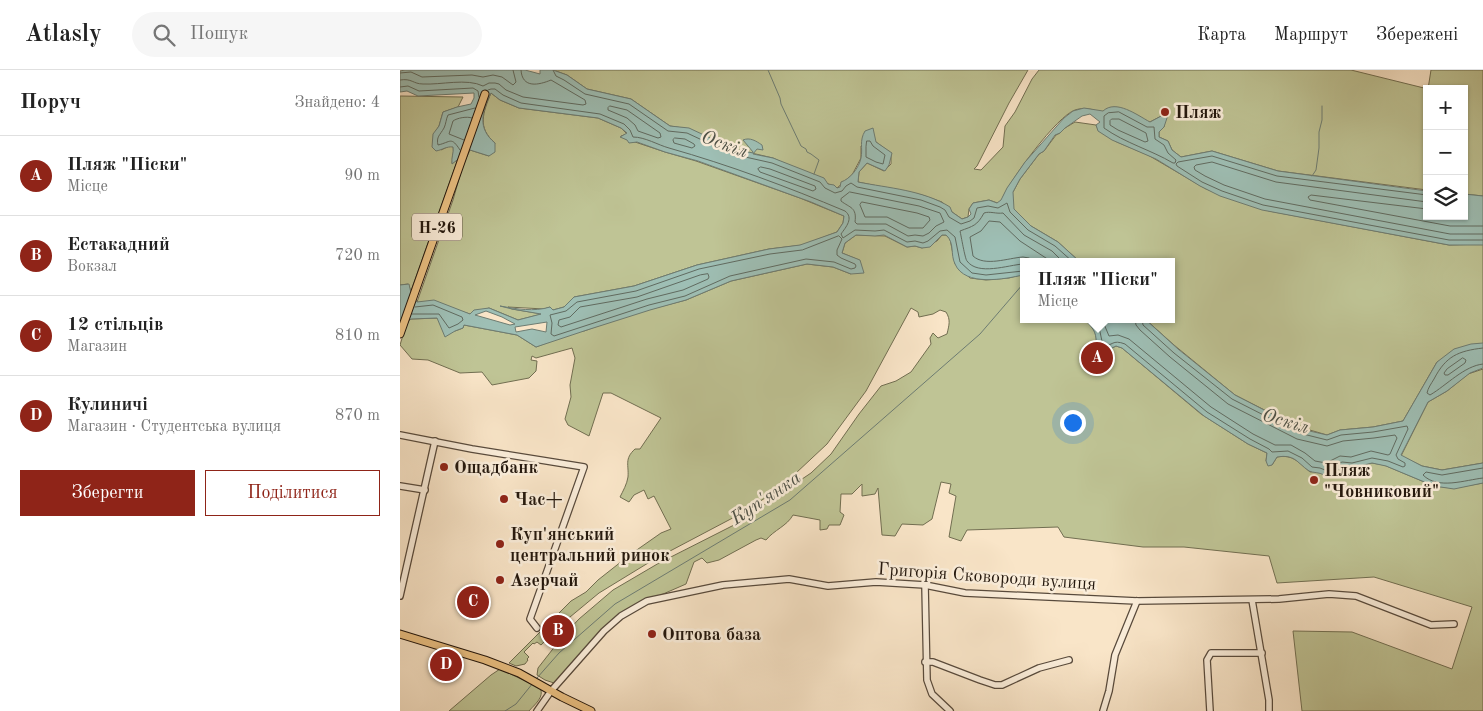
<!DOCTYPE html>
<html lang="uk">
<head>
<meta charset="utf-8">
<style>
	:root { --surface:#fff; --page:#f6f6f6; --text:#222; --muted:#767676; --line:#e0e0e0; --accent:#8f2418 }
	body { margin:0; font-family:"Old Standard TT",serif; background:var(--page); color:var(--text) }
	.controls { position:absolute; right:15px; top:15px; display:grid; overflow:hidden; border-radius:0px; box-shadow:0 1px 4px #0004 }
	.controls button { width:45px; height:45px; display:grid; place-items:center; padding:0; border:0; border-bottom:1px solid var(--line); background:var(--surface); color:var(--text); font:25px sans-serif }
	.you { position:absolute; left:672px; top:352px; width:18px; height:18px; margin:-12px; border:4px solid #fff; border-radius:50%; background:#1a73e8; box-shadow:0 0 0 8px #1a73e833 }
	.badge { display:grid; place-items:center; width:32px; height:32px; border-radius:50%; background:var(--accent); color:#fff; font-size:16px; font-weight:700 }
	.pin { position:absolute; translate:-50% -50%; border:2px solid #fff; box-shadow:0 1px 5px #0006 }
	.popup { position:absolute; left:620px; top:188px; width:155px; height:65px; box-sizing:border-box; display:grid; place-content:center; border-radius:0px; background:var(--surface); filter:drop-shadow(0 1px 4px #0005); font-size:16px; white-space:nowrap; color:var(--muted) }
	.popup b { font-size:19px; color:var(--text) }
	.popup::after { content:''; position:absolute; left:50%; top:100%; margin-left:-10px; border:10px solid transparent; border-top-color:var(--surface) }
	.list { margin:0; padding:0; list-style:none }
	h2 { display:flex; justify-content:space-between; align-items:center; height:65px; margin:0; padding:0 20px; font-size:21px }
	h2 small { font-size:16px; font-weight:400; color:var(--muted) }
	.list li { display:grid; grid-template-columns:32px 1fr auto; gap:15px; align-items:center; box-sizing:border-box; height:80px; padding:0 20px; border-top:1px solid var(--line) }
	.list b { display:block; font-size:19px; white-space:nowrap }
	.list p { margin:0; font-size:16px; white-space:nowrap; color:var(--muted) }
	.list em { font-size:16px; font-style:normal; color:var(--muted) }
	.actions { display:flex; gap:10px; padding:15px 20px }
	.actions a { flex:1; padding:11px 0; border:1px solid var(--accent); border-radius:0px; text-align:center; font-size:18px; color:var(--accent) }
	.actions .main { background:var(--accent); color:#fff }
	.icon { flex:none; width:28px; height:28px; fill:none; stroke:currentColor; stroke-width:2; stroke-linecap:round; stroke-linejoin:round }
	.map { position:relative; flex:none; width:1083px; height:641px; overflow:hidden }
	header { display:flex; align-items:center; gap:30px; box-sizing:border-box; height:70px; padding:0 25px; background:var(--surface); border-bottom:1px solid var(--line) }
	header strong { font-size:24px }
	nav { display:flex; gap:28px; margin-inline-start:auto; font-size:18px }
	.search { width:350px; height:45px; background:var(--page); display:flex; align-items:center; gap:12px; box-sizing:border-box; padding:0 18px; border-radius:28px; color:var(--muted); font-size:19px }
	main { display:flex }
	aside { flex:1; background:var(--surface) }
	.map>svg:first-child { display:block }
</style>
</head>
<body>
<header>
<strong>Atlasly</strong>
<div class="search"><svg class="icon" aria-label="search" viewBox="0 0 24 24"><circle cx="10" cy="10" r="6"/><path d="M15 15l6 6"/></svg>Пошук</div>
<nav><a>Карта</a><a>Маршрут</a><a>Збережені</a></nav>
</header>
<main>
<aside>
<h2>Поруч<small>Знайдено: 4</small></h2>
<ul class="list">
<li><span class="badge">A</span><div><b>Пляж &quot;Піски&quot;</b><p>Місце</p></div><em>90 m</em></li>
<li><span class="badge">B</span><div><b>Естакадний</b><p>Вокзал</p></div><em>720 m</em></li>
<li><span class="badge">C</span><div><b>12 стільців</b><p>Магазин</p></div><em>810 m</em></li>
<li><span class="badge">D</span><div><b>Кулиничі</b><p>Магазин · Студентська вулиця</p></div><em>870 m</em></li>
</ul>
<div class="actions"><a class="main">Зберегти</a><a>Поділитися</a></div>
</aside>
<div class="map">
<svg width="1083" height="641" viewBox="0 0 1083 641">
	<rect width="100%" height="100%" fill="#f9e5c8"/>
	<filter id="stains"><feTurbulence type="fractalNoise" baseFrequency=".004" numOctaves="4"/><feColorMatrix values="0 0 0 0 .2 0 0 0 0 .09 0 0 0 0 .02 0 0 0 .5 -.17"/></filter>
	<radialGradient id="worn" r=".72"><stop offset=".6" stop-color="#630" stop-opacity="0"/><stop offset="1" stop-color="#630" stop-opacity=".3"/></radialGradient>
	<g fill="#bfc495" stroke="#716e51">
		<path d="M153,0H628L609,33L577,96L574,99L581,100L603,77L605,56L615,42L632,9L639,0H951L1028,19L1031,0H1083V126L1064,124V19H1027V120L878,101L812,81L781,87L772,80L768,71L759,67V62L764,57L765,44L750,52L706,39L702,43C693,39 684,37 675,40C657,46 611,109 603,127L613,122L620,109L639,84L644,81L656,65L660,63L665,58L675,52L696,55L699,61L717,72L748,85L806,119L869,141L1049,175L1083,174V274L1037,292L1003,351L973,357L940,360L927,365L896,356L835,325L774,275L745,249H771V192H680L658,172L631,156L614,139L589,130L573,133L569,139L568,147L562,149L552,142L542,132L522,125L458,112L459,102L467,93L484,101L491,94V83L476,72L461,76V88L452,105L437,118L373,88L334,79L289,59L270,56L231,29L187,19L167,5Z"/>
		<path d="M91,23L100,30L119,38L198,48L221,58L227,64L221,66L223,68L265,82L296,91L400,128L444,146L443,153L437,162L403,175L369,179L297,195L234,216L174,227L164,237L153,240L150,237L144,239L108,237L112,239L142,244L118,250L89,238L70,244L57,240L17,232L53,130L63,95L70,80L89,86L95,73C77,58 83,43 91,23Z"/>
		<polygon points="0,26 63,27 58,37 43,42 39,56 36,61 41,80 49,76 53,75 54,83 52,93 58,89 11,221 8,214 0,215"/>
		<path d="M456,165L485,166L507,177L515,176L522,178L537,171L542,165H546L550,169L555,194L570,208L586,210L609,208L623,204V249H685C697,260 697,263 696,278L704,282L716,276L722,278L801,344L848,374L867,383L866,391L872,395L877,387C892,384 899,392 910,402L939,399L943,397L952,398L972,393L984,395L1034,416L1054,418L1083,413V641H902L893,561L952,562L1052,599L1072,537L974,507L877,513L869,486L784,477H743L664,467L658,457L567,460L561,471L549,467L556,426L549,423L551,414L541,412L532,449L523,455L502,454L495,466L482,465L478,418L475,424L462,426V414L452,424H441L440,442L444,445L440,455H429L427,459L420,460V450L393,445C387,456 374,460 366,470L361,468L356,470L319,490L307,493L302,488L294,492L286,514L247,531L221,546L157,614L145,610L137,605L138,598L163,566L179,549L213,520L259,493L334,455L411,403L431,384L459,344L481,316L496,311L511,302L531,274L530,268L533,263L538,268L547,264C549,255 551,250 546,242L540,240L533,244L519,247L518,242L511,238L466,321L427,374L396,403L377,420L344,442L253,490L199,523L170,547L141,575L137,572L134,574L133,573L124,582L129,587L127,589L128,590L125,594L116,596L109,593L171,531L186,522L198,510L231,484L261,463L271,459L254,426L248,429L244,420L234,425L229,432L220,427C223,421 227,414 228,407C229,395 224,389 235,379H240L261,348L211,323H203L189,366L168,355L165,349L171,327L170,315L175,288L172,278L136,288L132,286L131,290L137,291L136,301L129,308L92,315L82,302L60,303L28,290L12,289L0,275L7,252L11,249L38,248L41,256L55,261L63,258L64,255L117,265L136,277L176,261H184L228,245L286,230L331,211L407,194L433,197L451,204L459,190L442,183L445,173Z"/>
		<polygon points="1083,299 1083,393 1042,400 1022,396 1001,386 1028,332 1047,321 1068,304"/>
		<path d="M100,599L140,618C145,627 134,635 129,641H49L91,605Z"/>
	</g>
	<g fill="#9ebfb5" stroke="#6d7c72" fill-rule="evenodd">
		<path d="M5,0H125L140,4V0H153L167,5L187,19L231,29L270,56L289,58L334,79L353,83V82L343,70C350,67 356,71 362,75L363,80L357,79L353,84L373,88L424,108L428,114L434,115L437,118L440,117L441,112C450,109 459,98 461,88C463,78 459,71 465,61L473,58L476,72L492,83L489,95L485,101L467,93L459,102L458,112C488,118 523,120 550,137L552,142L562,149L568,147L571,144L569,139L573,133L589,130L597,133L601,130L607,118L625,92L664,48L673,41L684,38L703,41C716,29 737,45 750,52L765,44L768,45L764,57L759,62V67L768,71L772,80L781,87L812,81L878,101L1027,121V146H1064V124L1083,126V175H1049L862,140L820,126L800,116L756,89L712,70L698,61L696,55L700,52L690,44L682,46L665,58L660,63L655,65L644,81L639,84L620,109L613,122L614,139L631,156L658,172L680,192H623V205C605,209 565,217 555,194C550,184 555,173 546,165H542L530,177L522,178L515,176L507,177L484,165L475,166L456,165L445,173L442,183L460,190L464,203L451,204L433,197L407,194L331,211L286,230L250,240L187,260L136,277L117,265L64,255L63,258L55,261L45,267L37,248L11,249L0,257V215L9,214L11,223L17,232L34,230L70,244L74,240L89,238L118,250L141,244L112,239L100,236C117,239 134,242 150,237L153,240L164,237L174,227L234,216L297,195L369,179L400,175L437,162L443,153L444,146L411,132L298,91L265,82L237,72L229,73L227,70L220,67L227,63L221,58L198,48L119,38L100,30L91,23C82,42 77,58 95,73V82L89,86L70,80L52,94C51,87 54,83 53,77C47,76 42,80 36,81L32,77L33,64L39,56L43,42L57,37L71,34L74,28V23L18,26L7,21L0,22V1ZM86,241L102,247L115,254L110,255L75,245ZM147,252L146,262L132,259L116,262L115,257Z"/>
		<path d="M684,249H745L778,279L835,325L901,359L927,365L940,360L973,357L1003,351L1037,292L1054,279L1071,274L1083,273V298L1070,303L1047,321L1028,332L1001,385L1022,396L1042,400L1083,393V413L1054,419L1034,416L986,396L972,393L952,398L943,397L930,404L924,405C919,402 913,403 909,401C896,392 895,384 877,387L872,395L868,396L866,391L867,383L848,374L804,346L722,278L716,276L704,282L699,281L696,279C697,263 695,260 684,249Z"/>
	</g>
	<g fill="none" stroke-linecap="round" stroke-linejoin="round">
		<g stroke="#606b61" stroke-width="1">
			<polyline points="153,0 156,6 164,10 185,24 229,34 268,61 287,63 332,84 372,93 420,112 425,118 435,123 442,121 446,116 451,113 457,117 521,130 540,137 545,140 549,147 561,154 570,151 574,148 577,138 588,136 598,138 607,133 610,142 628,160 655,176 673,192"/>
			<polyline points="0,3 11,2 22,7 72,5 83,7 93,5 102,7 113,15 116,12 113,0"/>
			<path d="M0,10C12,8 13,14 23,14C41,15 67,8 83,16L89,13H95L99,14L106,20L123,27L183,35L186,34L185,30L151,10C139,15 122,19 121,0"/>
			<polyline points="0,17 8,16 19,21 73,18 78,21 79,27"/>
			<path d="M88,20L91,19H95L103,25L121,33L200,44L224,54L230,60L233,67C245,67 258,75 269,78C329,95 388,117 445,141C454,148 446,157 441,164L443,168L455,160L475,161L484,160L507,172L515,171L523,173L528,171L540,161L547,160L555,167L560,192L572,203L586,205L623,201"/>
			<polygon points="210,36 227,40 260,63 261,67 258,68 238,61 235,55 227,48 208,40 208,38"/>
			<path d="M719,42L747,57H754L755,69L764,75L768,83L776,90L775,93H773C751,80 725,73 704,58V46L708,43Z"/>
			<polygon points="712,49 719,49 746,63 748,71 745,72 718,60 710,55 710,51"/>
			<polygon points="275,68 285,69 294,74 295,76 292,78 274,73 273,70"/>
			<path d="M64,70L49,64L53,51C57,48 67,46 72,48"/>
			<polygon points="467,71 470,71 473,76 485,85 483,94 476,92 466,87 466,77"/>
			<path d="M60,80C51,66 51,72 38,75C36,67 40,65 44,58C46,54 46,49 48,45L75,38"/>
			<polygon points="361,97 370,99 415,116 416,119 413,121 360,102 358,99"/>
			<path d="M450,122L519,136L540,143L544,152L536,156L529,163L523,166L515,165L508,166L486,154H457L455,152C457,137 450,138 441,131V129Z"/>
			<polyline points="1027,125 877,106 812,86 778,92 776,94 777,96 802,112 822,121 863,135 1049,170 1083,170"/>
			<polygon points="462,132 517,143 529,147 530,150 523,158 509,158 487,147 465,147 460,135"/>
			<polyline points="1027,132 876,112 812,92 796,95 794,97 795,100 805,106 824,115 865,129 1050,164 1083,164"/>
			<polyline points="1027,139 911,125 908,127 910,130 1050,156 1083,156"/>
			<polygon points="439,166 442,169 437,180 437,185 441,188 455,194 456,196 455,198 451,199 434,192 406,189 330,206 285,226 249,235 154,266 151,264 152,253 150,245 166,241 177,232 236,221 299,199 370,184 402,180"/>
			<path d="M635,192L629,188L623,187C608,188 585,197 573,186L570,167L581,161L589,151L600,152L620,171L652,192"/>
			<path d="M623,194C608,195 578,206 567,191C565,189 561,165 560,161C573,156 577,156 584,143C590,141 596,144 603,143L624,165L652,181L663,192"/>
			<polygon points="308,204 309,207 308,209 283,220 247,229 161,257 158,255 159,250 170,247 180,237 237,227 300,205"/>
			<polyline points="12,244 39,244 49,258 58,254 63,250 62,247 33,235 15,237"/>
			<path d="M691,249L699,257L703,276C713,276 712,269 725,274L807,342L850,369L869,379L872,382L888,381L902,388L912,397L920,398L925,400L942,392L952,393L972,388L988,391L1003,397L1005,396V393L998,389L996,385L1008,359L1007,356L973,362L941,365L927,370L899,363L832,329L774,283L743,255L742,249"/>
			<polyline points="700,249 704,254 709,266 718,265 729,269 811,337 853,364 875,375 891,375 905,383 915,391 926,393 940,386 951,387 971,381 988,385 990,384 997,368 995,365 974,368 943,371 927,376 897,369 828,334 770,287 740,260 736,255 735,249"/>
			<path d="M1083,278C1058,281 1046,286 1034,309C1031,314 1028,318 1027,323L1030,325C1047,315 1064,296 1083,294"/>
			<polygon points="1063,288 1066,290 1065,293 1048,305 1045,305 1044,303 1047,299"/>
			<path d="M1083,398L1042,405L1026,402L1023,405C1038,420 1065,410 1083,408"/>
		</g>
		<g stroke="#6d7c72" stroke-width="1">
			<polyline points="368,0 380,28 381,34 401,76 406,79 407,82 411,84 419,90 414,104"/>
			<polyline points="912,106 916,100 919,78 919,62 922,50 922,36"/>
			<polyline points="137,608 159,583 215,534 390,430 580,264 623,214"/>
			<polyline points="105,641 116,634 133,613"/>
		</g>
		<g stroke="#584a3c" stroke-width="8">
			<g id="minor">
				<polyline points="0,365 72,379 184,397 130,549 137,558"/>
				<polyline points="0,416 25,420"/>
				<polyline points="525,515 527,610 532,624 550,641"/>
				<polyline points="0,526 35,371"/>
				<polyline points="852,530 869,630 869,641"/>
				<polyline points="525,592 533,592 580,610 595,615 602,615 639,598 669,590"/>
				<polyline points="137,641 151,621 204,561 221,546 247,531 323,515 389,509 428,516 476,512 525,515 565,523 737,531 879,529 929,524 956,526 1031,555 1054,554"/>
				<polyline points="703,641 709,621 715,585 737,531"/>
				<polyline points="810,641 807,590 811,583 862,583"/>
			</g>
		</g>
		<g stroke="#23170d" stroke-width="9">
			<g id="major">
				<polyline points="0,264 85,24"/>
				<polyline points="0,564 85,590 119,603 162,627 191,641"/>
			</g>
		</g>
		<use href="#minor" stroke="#fbeedb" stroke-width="5.5"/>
		<use href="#major" stroke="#ecc284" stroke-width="7"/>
	</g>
	<g fill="#8f2418" stroke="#fbeedb" stroke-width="2">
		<circle cx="765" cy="42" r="5"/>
		<circle cx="44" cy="397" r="5"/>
		<circle cx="914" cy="410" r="5"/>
		<circle cx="104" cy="429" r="5"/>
		<circle cx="100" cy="474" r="5"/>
		<circle cx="100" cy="510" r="5"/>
		<circle cx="252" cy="564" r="5"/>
	</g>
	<g text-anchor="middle" stroke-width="5" stroke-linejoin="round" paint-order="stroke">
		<rect fill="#fbeedb" stroke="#64584b" stroke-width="1" x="12" y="143.5" width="50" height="27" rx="4"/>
		<g font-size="16" font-weight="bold" fill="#23170d">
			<text x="37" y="163">Н-26</text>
		</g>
		<g font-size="18" font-weight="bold" fill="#23170d" stroke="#fbeedb" text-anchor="start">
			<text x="775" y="48">Пляж</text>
			<text x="54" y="403">Ощадбанк</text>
			<text x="924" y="406">Пляж<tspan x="924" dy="21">"Човниковий"</tspan></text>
			<text x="114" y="435">Час+</text>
			<text x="110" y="470">Куп'янський<tspan x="110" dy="21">центральний ринок</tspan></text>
			<text x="110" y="516">Азерчай</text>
			<text x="262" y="570">Оптова база</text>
		</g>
		<g font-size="18" fill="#23170d" stroke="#fbeedb">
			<text transform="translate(587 506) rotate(4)" y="6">Григорія Сковороди вулиця</text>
		</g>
		<g font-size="19" font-style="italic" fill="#4e5248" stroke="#fbeedb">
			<text transform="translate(325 73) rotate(20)" y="7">Оскіл</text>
			<text transform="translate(886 350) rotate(17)" y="7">Оскіл</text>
			<text transform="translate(365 427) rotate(-34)" y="7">Куп'янка</text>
		</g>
	</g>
	<rect width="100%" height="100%" filter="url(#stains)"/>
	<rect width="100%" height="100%" fill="url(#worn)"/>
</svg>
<div class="controls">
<button>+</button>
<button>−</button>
<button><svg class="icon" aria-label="layers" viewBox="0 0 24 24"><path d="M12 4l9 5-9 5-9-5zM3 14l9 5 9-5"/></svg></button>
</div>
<div class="you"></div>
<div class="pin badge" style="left:697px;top:288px">A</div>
<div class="popup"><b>Пляж &quot;Піски&quot;</b>Місце</div>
<div class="pin badge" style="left:158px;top:561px">B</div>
<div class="pin badge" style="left:73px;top:532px">C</div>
<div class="pin badge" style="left:46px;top:595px">D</div>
</div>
</main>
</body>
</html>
